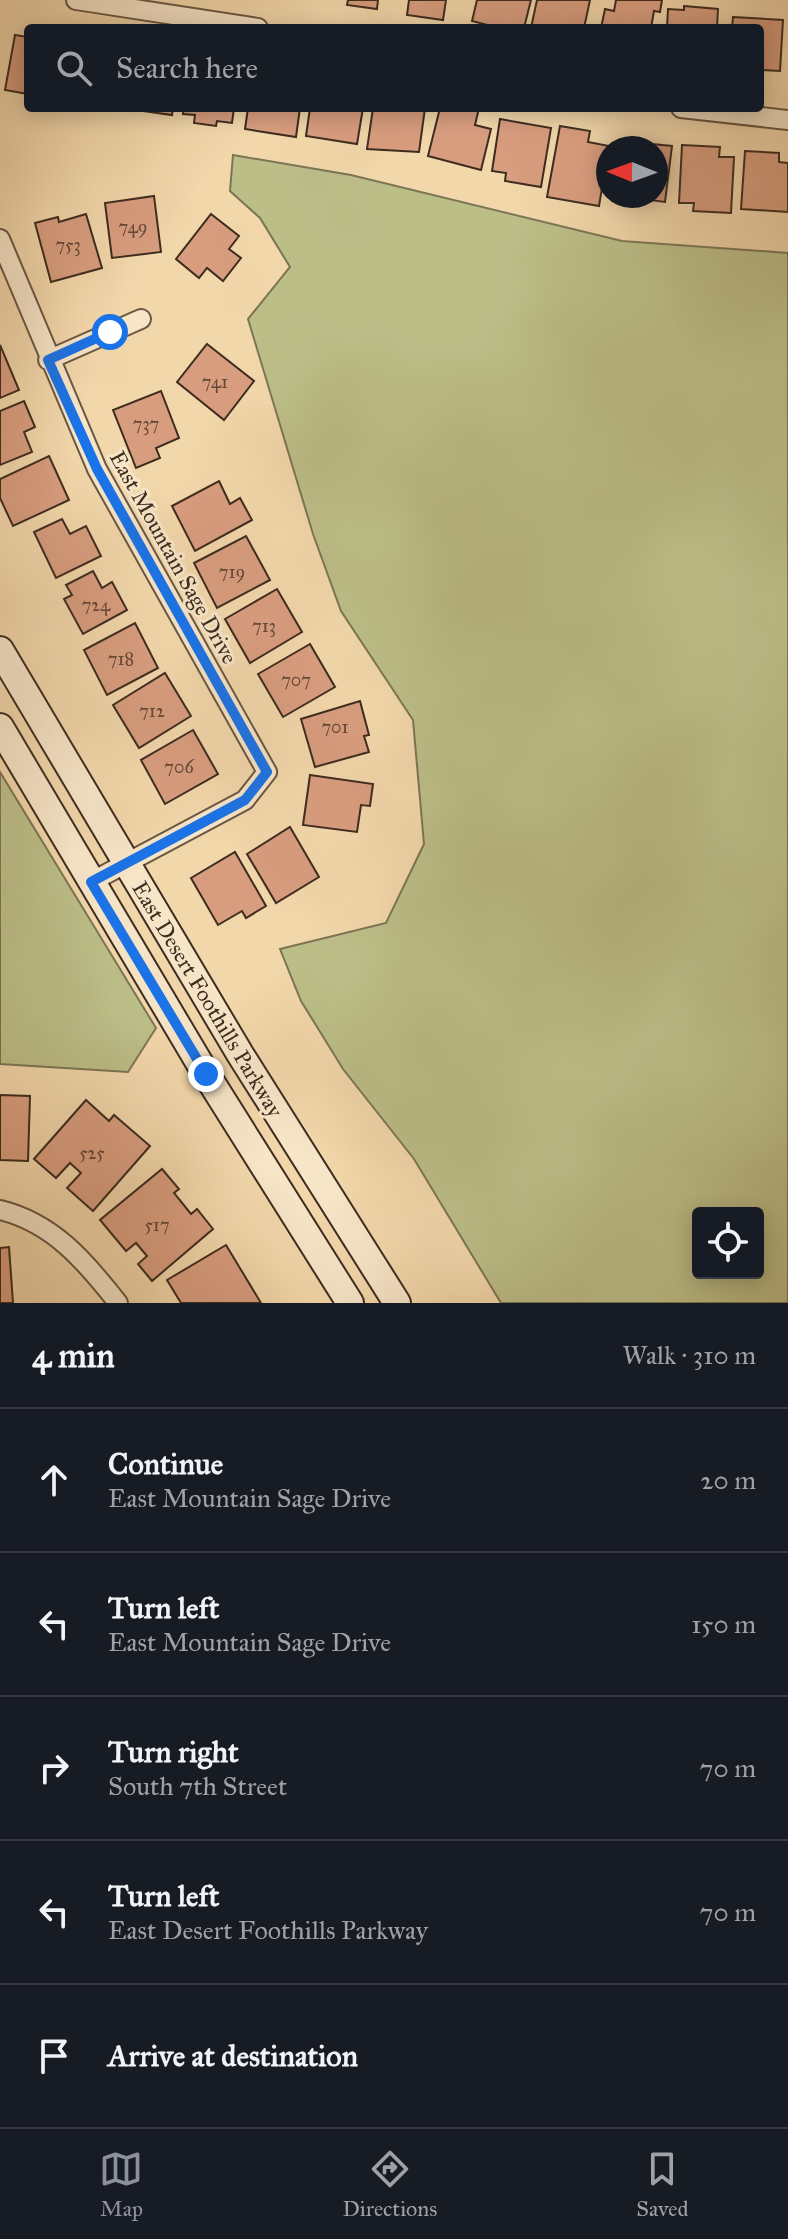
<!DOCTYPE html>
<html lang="en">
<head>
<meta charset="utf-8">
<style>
	:root { --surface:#171b24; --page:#20242c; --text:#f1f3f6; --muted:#9ea1a6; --line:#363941; --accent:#8c9099 }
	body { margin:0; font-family:"IM FELL Great Primer",serif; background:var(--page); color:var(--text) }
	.controls { position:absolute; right:24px; bottom:24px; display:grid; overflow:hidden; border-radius:8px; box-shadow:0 4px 20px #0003 }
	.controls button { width:72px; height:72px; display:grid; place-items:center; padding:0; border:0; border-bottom:2px solid var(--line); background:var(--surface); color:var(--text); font:40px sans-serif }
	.compass { position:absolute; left:596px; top:136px; width:72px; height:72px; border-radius:50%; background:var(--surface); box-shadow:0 4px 20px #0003; rotate:271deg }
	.stop { position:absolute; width:24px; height:24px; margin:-18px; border:6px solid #1a73e8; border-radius:50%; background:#fff }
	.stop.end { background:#1a73e8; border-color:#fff; box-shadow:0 2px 8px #0008 }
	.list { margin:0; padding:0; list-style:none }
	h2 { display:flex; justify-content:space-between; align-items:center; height:104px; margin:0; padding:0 32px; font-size:34px }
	h2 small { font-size:26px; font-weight:400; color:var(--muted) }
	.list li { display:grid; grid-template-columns:52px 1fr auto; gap:24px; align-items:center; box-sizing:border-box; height:144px; padding:0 32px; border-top:2px solid var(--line) }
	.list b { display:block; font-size:30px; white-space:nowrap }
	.list p { margin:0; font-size:26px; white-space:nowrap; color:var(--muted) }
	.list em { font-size:26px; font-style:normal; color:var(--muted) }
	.icon { flex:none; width:44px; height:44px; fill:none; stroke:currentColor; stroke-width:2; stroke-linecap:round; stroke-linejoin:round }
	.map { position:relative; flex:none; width:788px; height:1303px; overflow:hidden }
	.search { position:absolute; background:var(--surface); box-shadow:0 4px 20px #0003; left:24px; right:24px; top:24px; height:88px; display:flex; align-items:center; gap:20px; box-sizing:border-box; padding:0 28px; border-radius:8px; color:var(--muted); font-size:30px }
	.sheet { height:824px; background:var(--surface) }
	nav { display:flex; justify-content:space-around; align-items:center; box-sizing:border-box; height:112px; border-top:2px solid var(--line); background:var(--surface); font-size:22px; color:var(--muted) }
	nav a { display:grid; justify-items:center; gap:4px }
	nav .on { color:var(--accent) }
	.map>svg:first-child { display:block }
</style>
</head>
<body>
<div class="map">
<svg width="788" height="1303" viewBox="0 0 788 1303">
	<rect width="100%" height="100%" fill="#f2d7ab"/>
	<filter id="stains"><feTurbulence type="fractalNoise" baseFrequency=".0025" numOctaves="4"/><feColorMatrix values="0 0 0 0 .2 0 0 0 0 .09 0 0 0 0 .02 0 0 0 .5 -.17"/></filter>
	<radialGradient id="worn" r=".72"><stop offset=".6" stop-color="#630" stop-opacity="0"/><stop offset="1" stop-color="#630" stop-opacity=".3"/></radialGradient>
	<g fill="#bcbe88" stroke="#7c7554" stroke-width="2" fill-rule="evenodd">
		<path d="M233,155L351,175L622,241L788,253V1303H501L414,1159L343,1069L301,1001L280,949L386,923L424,844L413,720L341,611L313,534L248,319L290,267L260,218L230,191ZM698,1213H758V1273H698Z"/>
		<polygon points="0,772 156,1028 128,1072 0,1064"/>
	</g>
	<g fill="#d89d7f" stroke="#3d2c1f" stroke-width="2">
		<polygon points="348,0 378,0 377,9 347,5"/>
		<polygon points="409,0 446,0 443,20 407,15"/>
		<polygon points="477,0 531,0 524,28 499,28 472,21"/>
		<polygon points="537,0 590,0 584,28 531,28"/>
		<polygon points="616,0 662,0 660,12 654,11 651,28 601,28 605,9 614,11"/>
		<polygon points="684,6 718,9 717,28 667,28 668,9 684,10"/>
		<polygon points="733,17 783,20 780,71 760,70 760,28 732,28"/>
		<polygon points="15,35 28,37 28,94 5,90"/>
		<polygon points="122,108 173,108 172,115"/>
		<polygon points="184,108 234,108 232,123 217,121 216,126 194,123 195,115 183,114"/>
		<polygon points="248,108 300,108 296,137 245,129"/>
		<polygon points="310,108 363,108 357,144 306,136"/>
		<polygon points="373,108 425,108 419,152 367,149"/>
		<polygon points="440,108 479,108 475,125 491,129 481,170 428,156"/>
		<polygon points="500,119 551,128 541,187 505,181 506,173 492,171"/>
		<polygon points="560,126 590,131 588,142 609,146 599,206 547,197"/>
		<polygon points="641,143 672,146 665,202 619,196 656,196 656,148 640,148"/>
		<polygon points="682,145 720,147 719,157 734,157 731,213 693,211 694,203 679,203"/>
		<polygon points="745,151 779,153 779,162 788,163 788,212 741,209"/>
		<polygon points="154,196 161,252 112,258 105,203"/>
		<polygon points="86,214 102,268 51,282 35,223 58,217 59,222"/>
		<polygon points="211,214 239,236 229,249 241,258 223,281 207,268 199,278 176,259"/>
		<polygon points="207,344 254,381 224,420 177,382"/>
		<polygon points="0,345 19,390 0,398"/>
		<polygon points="161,391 179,438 156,448 160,458 136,468 113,410"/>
		<polygon points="24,401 35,427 24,432 32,452 0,465 0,411"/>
		<polygon points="49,456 69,500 13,526 0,498 0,479"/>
		<polygon points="219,481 230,504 240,498 252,520 195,551 172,506"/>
		<polygon points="62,519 70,534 86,526 101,556 56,578 34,532"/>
		<polygon points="246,536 270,580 217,608 194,563"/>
		<polygon points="93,571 102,588 112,582 127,610 83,634 64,599 72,595 66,585"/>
		<polygon points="277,589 302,632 250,663 225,619"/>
		<polygon points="135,623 158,668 107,695 84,650"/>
		<polygon points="310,644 335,687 283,717 258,674"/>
		<polygon points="165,673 191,716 139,748 113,705"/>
		<polygon points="360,701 369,735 364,736 369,752 315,767 301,719"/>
		<polygon points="193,730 218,774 165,804 141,760"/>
		<polygon points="310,775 373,784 370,806 361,805 357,832 303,825"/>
		<polygon points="290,827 319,877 276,903 247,854"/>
		<polygon points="235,852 266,906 246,918 242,911 218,925 191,878"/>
		<polygon points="0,1095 30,1096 28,1161 0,1160"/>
		<polygon points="86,1100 109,1121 114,1115 150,1146 93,1211 67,1188 81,1173 70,1163 56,1178 34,1159"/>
		<polygon points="162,1169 179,1189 174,1193 191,1214 197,1209 213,1229 152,1281 138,1264 147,1256 136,1243 126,1251 100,1220"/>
		<polygon points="226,1245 261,1303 181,1303 167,1280"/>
		<polygon points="9,1247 13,1303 0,1303 0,1248"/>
	</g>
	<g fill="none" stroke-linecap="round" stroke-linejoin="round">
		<g stroke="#6a5742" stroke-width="22">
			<g id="street">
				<polyline points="76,0 258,28"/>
				<polyline points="681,108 788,120"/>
				<polyline points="0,239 97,469 267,772 245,800 91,882"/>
				<polyline points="48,360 141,319"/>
				<path d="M0,1210C53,1223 85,1261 118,1303"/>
			</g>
		</g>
		<g stroke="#3d2c1f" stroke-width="30">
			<g id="secondary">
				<polyline points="0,650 240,1054 397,1303"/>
				<polyline points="0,727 206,1074 350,1303"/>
			</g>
		</g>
		<use href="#street" stroke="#f7e5c8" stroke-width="18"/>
		<use href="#secondary" stroke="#f7e5c8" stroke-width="26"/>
	</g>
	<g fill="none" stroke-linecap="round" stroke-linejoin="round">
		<polyline stroke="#1a73e8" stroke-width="10" points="110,332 48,360 97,469 267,772 245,800 91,882 206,1074"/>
	</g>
	<g text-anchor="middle" stroke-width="6" stroke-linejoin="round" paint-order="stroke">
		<g font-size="18" fill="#644837">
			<text x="133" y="233">749</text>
			<text x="68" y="251">753</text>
			<text x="215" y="388">741</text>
			<text x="146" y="430">737</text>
			<text x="232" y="578">719</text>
			<text x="96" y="611">724</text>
			<text x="264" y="632">713</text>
			<text x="121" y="665">718</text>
			<text x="296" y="686">707</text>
			<text x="152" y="717">712</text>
			<text x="335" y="733">701</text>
			<text x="179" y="773">706</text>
			<text x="92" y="1159">525</text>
			<text x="157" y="1231">517</text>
		</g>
		<g font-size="22" fill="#3d2c1f" stroke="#f7e5c8">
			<text transform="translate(174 557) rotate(61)" y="8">East Mountain Sage Drive</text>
			<text transform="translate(208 999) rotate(59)" y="8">East Desert Foothills Parkway</text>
		</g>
	</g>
	<rect width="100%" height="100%" filter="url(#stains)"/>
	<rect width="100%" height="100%" fill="url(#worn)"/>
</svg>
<div class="controls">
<button><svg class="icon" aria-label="locate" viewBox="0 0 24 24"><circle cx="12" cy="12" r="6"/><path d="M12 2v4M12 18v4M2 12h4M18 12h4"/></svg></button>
</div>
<svg class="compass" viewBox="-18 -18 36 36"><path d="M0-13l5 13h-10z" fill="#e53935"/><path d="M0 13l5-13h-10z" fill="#9ea1a6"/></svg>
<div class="stop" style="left:110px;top:332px"></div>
<div class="stop end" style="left:206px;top:1074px"></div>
<div class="search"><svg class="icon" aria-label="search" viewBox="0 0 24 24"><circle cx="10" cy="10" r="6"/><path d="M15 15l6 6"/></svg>Search here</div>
</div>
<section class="sheet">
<h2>4 min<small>Walk · 310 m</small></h2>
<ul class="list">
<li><svg class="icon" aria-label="ahead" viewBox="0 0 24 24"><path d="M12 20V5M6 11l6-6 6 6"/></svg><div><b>Continue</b><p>East Mountain Sage Drive</p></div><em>20 m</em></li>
<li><svg class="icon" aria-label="left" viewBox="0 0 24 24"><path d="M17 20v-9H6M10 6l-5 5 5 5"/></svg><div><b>Turn left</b><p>East Mountain Sage Drive</p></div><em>150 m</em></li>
<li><svg class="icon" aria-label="right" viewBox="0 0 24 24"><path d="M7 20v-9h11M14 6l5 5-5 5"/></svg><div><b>Turn right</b><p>South 7th Street</p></div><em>70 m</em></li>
<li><svg class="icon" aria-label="left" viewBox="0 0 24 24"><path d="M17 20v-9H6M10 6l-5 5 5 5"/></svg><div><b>Turn left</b><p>East Desert Foothills Parkway</p></div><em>70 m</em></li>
<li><svg class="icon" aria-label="arrive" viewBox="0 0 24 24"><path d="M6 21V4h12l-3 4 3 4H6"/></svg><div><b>Arrive at destination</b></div></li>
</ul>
</section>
<nav>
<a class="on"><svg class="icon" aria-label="map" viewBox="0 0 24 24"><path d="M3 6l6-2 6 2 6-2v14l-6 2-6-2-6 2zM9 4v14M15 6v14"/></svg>Map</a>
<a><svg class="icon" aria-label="directions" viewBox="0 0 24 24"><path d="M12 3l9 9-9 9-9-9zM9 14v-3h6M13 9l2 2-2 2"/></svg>Directions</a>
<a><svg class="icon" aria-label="saved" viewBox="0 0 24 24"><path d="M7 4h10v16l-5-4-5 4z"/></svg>Saved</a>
</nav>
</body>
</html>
